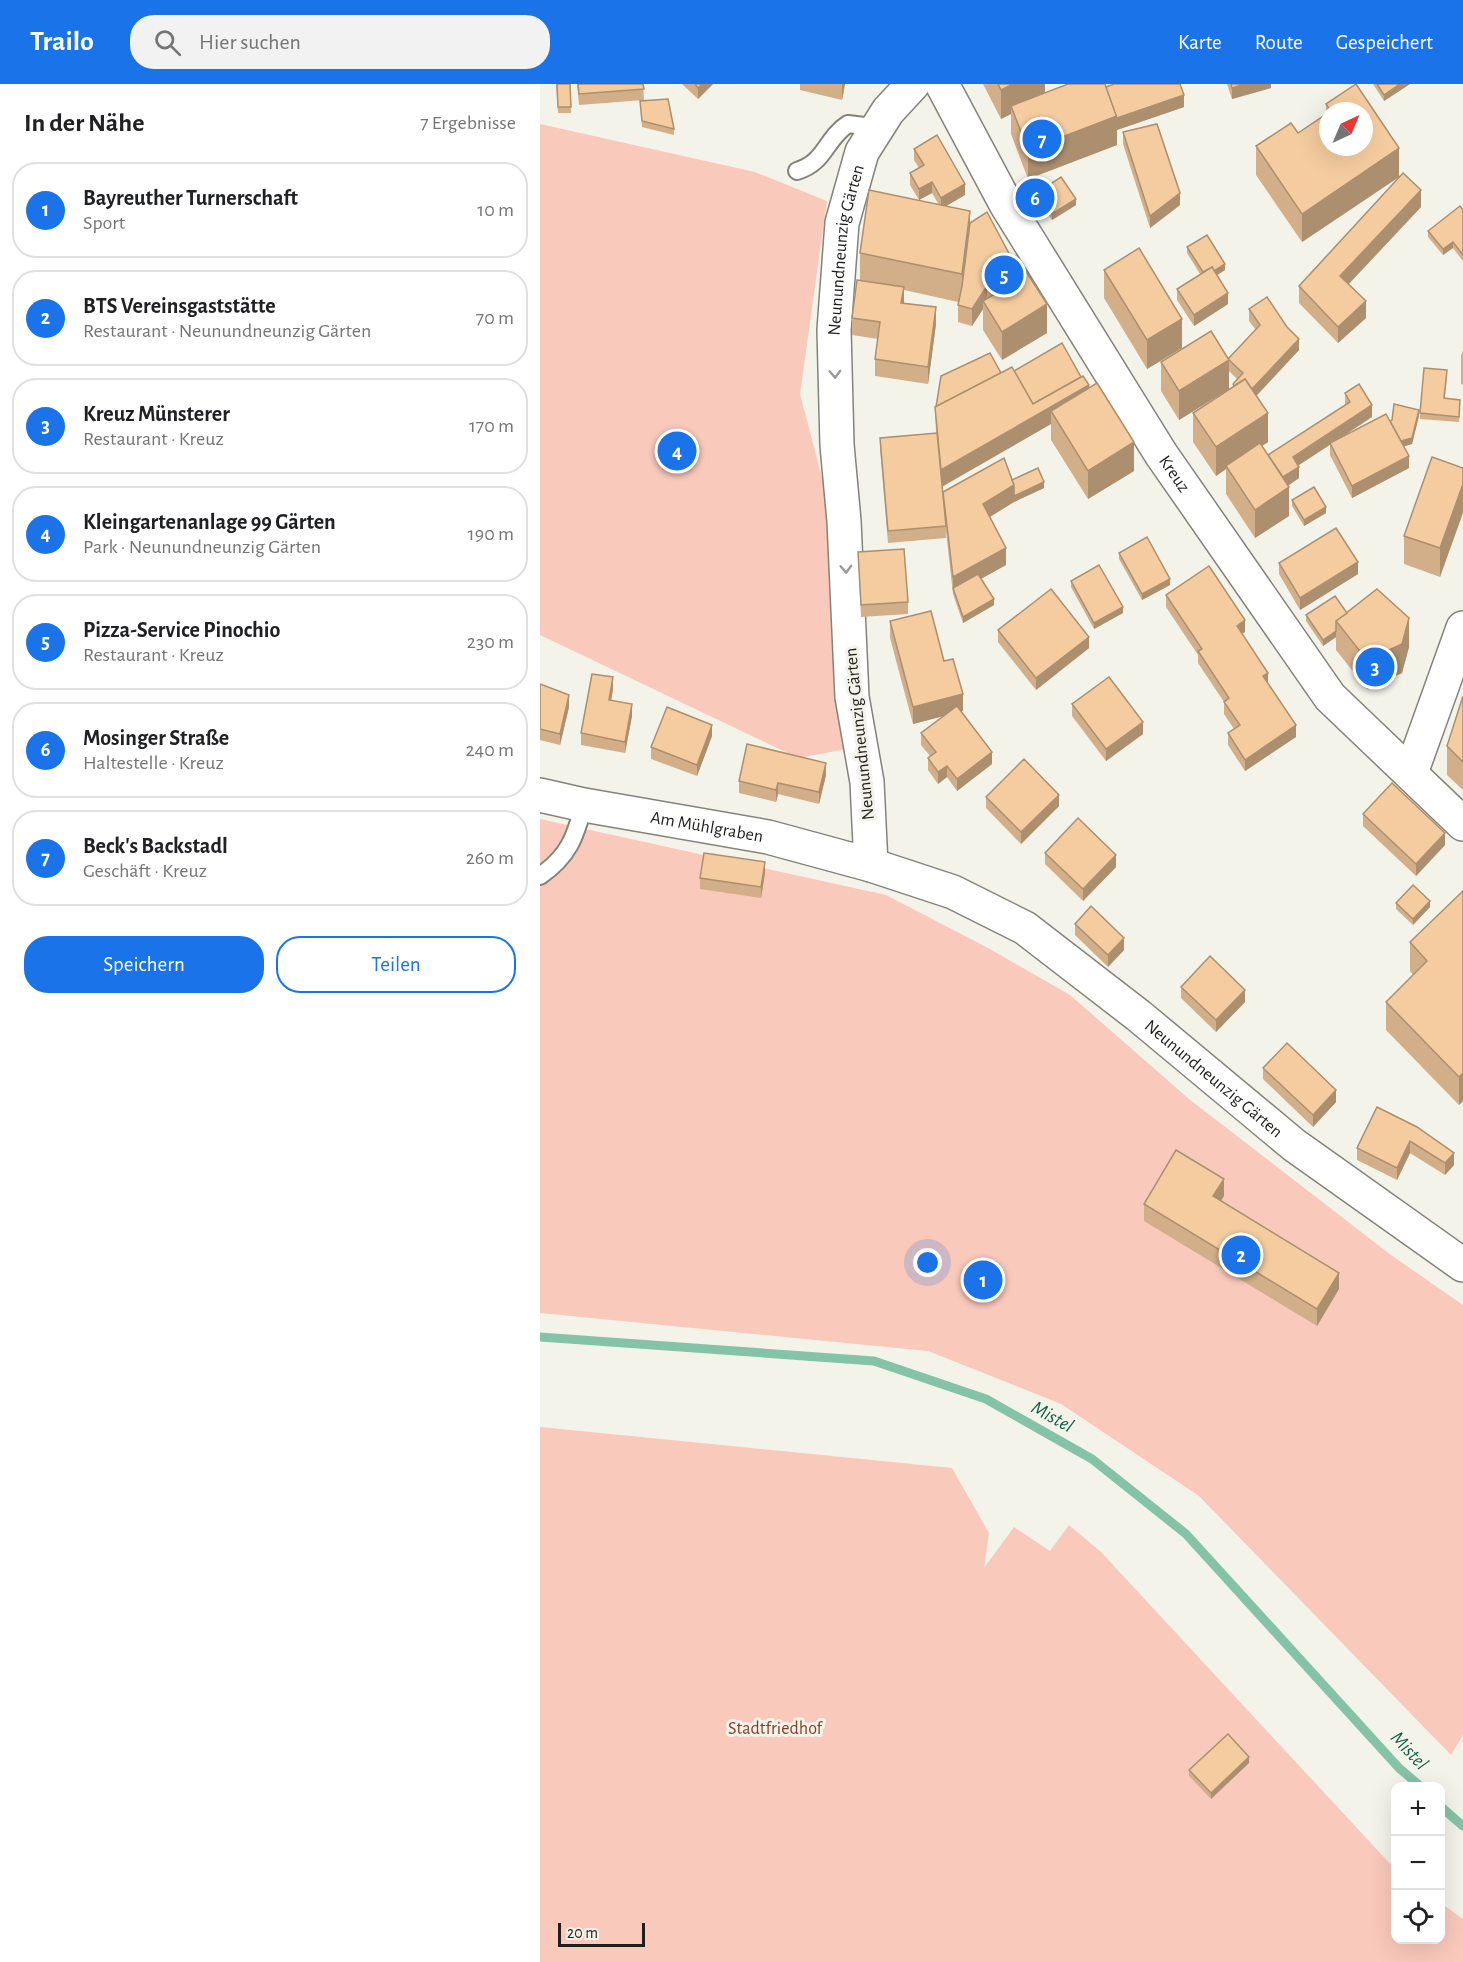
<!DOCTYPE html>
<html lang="de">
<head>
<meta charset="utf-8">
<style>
	:root { --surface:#fff; --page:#f2f2f2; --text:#202124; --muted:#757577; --line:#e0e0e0; --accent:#1a73e8 }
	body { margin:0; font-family:"Alegreya Sans",sans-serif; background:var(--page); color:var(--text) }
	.controls { position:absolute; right:18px; bottom:18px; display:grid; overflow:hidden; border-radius:12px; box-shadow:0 6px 24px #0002 }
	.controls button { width:54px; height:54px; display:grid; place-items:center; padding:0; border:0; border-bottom:2px solid var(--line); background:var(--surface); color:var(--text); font:30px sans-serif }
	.compass { position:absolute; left:779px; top:18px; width:54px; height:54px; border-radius:50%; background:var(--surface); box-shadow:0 6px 24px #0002; rotate:44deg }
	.scale { position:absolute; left:18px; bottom:15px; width:87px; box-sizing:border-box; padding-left:6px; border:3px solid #201f1c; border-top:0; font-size:16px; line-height:21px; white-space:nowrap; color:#201f1c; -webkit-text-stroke:4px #f4f3e9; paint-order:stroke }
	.you { position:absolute; left:388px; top:1179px; width:21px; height:21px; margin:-15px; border:4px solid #fff; border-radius:50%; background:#1a73e8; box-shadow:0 0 0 9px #1a73e833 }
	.badge { display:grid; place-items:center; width:39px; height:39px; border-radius:50%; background:var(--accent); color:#fff; font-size:20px; font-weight:700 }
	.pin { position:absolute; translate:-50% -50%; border:3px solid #fff; box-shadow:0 2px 6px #0006 }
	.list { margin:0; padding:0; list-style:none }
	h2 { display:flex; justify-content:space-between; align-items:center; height:78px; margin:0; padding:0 24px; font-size:26px }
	h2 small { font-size:20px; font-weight:400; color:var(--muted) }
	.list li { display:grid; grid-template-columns:39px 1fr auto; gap:18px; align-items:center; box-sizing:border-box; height:96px; margin:0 12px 12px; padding:0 12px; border:2px solid var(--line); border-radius:24px }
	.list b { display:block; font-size:22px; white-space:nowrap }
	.list p { margin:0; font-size:20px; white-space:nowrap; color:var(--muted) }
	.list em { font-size:20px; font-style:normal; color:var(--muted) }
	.actions { display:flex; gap:12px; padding:18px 24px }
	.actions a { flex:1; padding:14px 0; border:2px solid var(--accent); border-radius:24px; text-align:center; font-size:21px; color:var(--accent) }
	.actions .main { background:var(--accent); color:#fff }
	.icon { flex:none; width:33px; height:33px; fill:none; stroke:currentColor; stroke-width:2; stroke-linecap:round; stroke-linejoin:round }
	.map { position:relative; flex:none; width:923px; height:1878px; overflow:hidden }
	header { display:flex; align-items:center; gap:36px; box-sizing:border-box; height:84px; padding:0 30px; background:var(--accent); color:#fff }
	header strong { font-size:28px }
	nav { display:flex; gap:33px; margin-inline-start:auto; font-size:21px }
	.search { width:420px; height:54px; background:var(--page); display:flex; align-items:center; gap:15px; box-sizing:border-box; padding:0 21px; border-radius:24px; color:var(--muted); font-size:22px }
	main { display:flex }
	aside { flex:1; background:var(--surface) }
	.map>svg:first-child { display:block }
</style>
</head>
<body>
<header>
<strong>Trailo</strong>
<div class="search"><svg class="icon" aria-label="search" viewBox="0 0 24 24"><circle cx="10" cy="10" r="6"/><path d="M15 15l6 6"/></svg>Hier suchen</div>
<nav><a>Karte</a><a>Route</a><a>Gespeichert</a></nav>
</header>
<main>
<aside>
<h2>In der Nähe<small>7 Ergebnisse</small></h2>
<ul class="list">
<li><span class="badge">1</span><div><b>Bayreuther Turnerschaft</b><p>Sport</p></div><em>10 m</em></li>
<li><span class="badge">2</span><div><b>BTS Vereinsgaststätte</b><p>Restaurant · Neunundneunzig Gärten</p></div><em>70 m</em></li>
<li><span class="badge">3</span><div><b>Kreuz Münsterer</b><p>Restaurant · Kreuz</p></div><em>170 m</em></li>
<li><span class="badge">4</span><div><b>Kleingartenanlage 99 Gärten</b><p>Park · Neunundneunzig Gärten</p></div><em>190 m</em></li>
<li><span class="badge">5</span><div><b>Pizza-Service Pinochio</b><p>Restaurant · Kreuz</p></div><em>230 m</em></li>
<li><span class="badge">6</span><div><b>Mosinger Straße</b><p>Haltestelle · Kreuz</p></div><em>240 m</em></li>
<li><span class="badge">7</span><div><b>Beck's Backstadl</b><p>Geschäft · Kreuz</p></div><em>260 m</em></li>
</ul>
<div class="actions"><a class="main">Speichern</a><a>Teilen</a></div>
</aside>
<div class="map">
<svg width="923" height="1878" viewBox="0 0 923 1878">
	<rect width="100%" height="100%" fill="#f4f3e9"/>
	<g fill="#f9c9bb">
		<polygon points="0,40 215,88 287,117 260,310 290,424 291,548 307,665 258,674 0,551"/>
		<polygon points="0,735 346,811 448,864 530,911 649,1015 851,1171 923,1221 923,1651 911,1671 659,1412 521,1320 388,1267 0,1229"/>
		<polygon points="0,1343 412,1384 449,1449 444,1484 474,1443 510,1467 529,1441 561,1468 855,1785 856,1856 900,1856 901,1819 923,1835 923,1878 0,1878"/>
	</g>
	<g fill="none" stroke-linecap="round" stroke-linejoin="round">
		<g stroke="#85c3a8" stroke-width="9">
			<polyline points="0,1253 334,1277 446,1315 552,1375 646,1450 859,1684 880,1702"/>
			<polyline points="900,1722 923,1742"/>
		</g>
		<g stroke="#84837a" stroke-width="20">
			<g id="service">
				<path d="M257,87C286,78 285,55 308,40L324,42L333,48"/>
				<path d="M0,792C29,772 35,753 44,721"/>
			</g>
		</g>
		<g stroke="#84837a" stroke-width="36">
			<g id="minor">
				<path id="s1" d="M402,0L466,120L621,370L790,613L923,740"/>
				<polyline points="871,689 923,544"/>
				<path id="s2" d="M0,711L44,721L228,753L331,781L413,808L485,844L599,932L754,1061L923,1181"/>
				<path id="s3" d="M331,781L327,698L312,613L304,437L297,361L294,246L302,139L322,68L348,27L373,0"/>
			</g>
		</g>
		<use href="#service" stroke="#fff" stroke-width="16"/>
		<use href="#minor" stroke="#fff" stroke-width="33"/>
	</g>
	<g fill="#d3af89" fill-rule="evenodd">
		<polygon points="16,0 30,0 31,29 18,29"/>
		<polygon points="37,0 103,0 104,16 39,21"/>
		<polygon points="142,0 173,0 158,15"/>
		<polygon points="260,0 305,0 302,16 260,6"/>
		<polygon points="443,0 505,0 505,9 566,3 644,23 577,46 577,61 488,95 471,50 471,30 461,35"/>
		<polygon points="687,0 731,0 731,4 692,15"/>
		<path d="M816,0L859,64V93L863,89L881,106V123L809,200L826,217V234L798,259L759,219V202L859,93L762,158L716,91V62L751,39L758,49L786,31V20ZM788,27H824V63H788Z"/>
		<polygon points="833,0 870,0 844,17"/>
		<polygon points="100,17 134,45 134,51 102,43"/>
		<polygon points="583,48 640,121 610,144 583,60"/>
		<polygon points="374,65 425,111 406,122 430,139 507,249 462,276 443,246 443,225 432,242 418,238 418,218 364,206 364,219 396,240 388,300 335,292 335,275 338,255 312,251 312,234 320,196 320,169 399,121 392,109 379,116 370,101 370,89 379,84 374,76"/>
		<polygon points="498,108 536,121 512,136 498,114"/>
		<polygon points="923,126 923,177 913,164 903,171 888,153 888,147"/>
		<polygon points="647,163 685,186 677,191 688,220 654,242 637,216 637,205 660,190 647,169"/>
		<polygon points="564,186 642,264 607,285 564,214"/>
		<polygon points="709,225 759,266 716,312 728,358 722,362 728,371 805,321 805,309 832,333 803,352 850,337 879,332 872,360 864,362 869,384 812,414 790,371 790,361 758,381 759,394 748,402 749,432 715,454 686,410 686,385 676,392 653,358 653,329 693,303 693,300 697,295 689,287 689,305 639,336 621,307 621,278 688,275 716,246 709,237"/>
		<polygon points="923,266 923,301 921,300 921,272"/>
		<polygon points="474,287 541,293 549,304 594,387 548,415 511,356 511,340 402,403 403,412 472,396 504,404 474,418 450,433 466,481 441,495 454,521 423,539 413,510 406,447 406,454 348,459 340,365 340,354 396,349 395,323 461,289"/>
		<polygon points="907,292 905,314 920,322 919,338 880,335 880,329"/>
		<polygon points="923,384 900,493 864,480 864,452"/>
		<polygon points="752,416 786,429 764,442 752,422"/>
		<polygon points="318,468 368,518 368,530 321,533"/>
		<polygon points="579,469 630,501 602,516 579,475"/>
		<polygon points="739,479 818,490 760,526 739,490"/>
		<polygon points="531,497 583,529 554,545 531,503"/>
		<polygon points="626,511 705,548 702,550 756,653 705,687 688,661 688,649 694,645 684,630 684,618 658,579 658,571 626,523"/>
		<polygon points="807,529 869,563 862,589 827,605 796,566 796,553 783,562 766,537 766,531"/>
		<polygon points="350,537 404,577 423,627 421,627 452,680 417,707 407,693 398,700 388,686 388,674 390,672 381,661 381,649 403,632 373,640 350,554"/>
		<polygon points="458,546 549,564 496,606 458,558"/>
		<polygon points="0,600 29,623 20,661 0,656"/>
		<polygon points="73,605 71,617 92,632 85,669 41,661 41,649"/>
		<polygon points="923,612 923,706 907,691 907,662"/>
		<polygon points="532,620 603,650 566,677 532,632"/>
		<polygon points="172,652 157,692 111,675 111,663"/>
		<polygon points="286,691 279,720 238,710 236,718 199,709 199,697"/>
		<polygon points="446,713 519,722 481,760 446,724"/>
		<polygon points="823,730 905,761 876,792 823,742"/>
		<polygon points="505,769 576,783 543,817 505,780"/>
		<polygon points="225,789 221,814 160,805 160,794"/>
		<polygon points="923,807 923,1017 919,1021 846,946 846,918 873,891 870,887 870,858"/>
		<polygon points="856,819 890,823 873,841 856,825"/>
		<polygon points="535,840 584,866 568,883 535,851"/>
		<polygon points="641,903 705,918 676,948 641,914"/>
		<polygon points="723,984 796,1018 773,1043 723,995"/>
		<polygon points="837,1023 914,1081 905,1091 870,1069 857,1096 817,1076 817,1064"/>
		<polygon points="684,1112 681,1117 799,1205 777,1242 604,1137 604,1120"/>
		<polygon points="709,1679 671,1715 649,1692 649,1686"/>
	</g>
	<g fill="#ac8f6f">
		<polygon points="162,0 173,0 158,15 158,4"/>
		<polygon points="302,0 305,0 302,16"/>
		<polygon points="473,0 505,0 505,12 471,22 471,30 461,35 461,6"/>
		<polygon points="704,0 731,0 731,4 692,15 692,4"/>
		<polygon points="860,0 870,0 844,17 844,11"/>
		<polygon points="644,11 644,23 577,46 577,61 488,95 488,66 577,32"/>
		<polygon points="859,64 859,93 762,158 762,130"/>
		<polygon points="392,98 392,109 379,116 379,105"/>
		<polygon points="425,100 425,111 401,125 401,114"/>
		<polygon points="881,106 881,123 800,209 800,192"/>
		<polygon points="640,109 640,121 610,144 610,132"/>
		<polygon points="536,115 536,121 512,136 512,130"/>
		<polygon points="430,127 430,156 422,218 422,190"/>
		<polygon points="913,158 913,164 903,171 903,165"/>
		<polygon points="685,180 685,186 666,198 666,192"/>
		<polygon points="447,202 447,219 443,217 443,225 432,242 432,225"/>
		<polygon points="364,203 364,219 361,219"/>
		<polygon points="688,209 688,220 654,242 654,231"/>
		<polygon points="826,217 826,234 798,259 798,243"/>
		<polygon points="507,220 507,249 462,276 462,248"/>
		<polygon points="396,223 396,240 388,300 388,283"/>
		<polygon points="642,235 642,264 607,285 607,256"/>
		<polygon points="759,255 759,266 705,324 705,312"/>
		<polygon points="689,276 689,305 639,336 639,307"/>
		<polygon points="549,301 549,318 511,327 511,340 401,403 401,386"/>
		<polygon points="832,321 832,333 753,385 753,373"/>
		<polygon points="879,326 879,332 872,360 859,364 859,358"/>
		<polygon points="728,329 728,358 688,384 686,382 686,385 676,392 676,363"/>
		<polygon points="594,358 594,387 548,415 548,387"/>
		<polygon points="869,372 869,384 812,414 812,402"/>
		<polygon points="759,383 759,394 735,410 735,399"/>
		<polygon points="504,398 504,404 474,418 443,437 443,420 474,401"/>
		<polygon points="923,400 923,429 900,493 900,464"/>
		<polygon points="749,403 749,432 715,454 715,426"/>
		<polygon points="786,423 786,429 764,442 764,436"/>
		<polygon points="466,464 466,481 415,509 413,504 413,493"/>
		<polygon points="818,478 818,490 760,526 760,514"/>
		<polygon points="630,495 630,501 602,516 602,510"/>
		<polygon points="454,515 454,521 423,539 423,533"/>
		<polygon points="583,523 583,529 554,545 554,539"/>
		<polygon points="869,534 869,563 862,589 827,605 827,576"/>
		<polygon points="705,536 705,548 697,553 697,542"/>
		<polygon points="796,547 796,553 783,562 783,556"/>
		<polygon points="549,553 549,564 496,606 496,594"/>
		<polygon points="728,589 728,601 723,592"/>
		<polygon points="73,593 73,605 69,628 69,616"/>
		<polygon points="423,610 423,627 373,640 373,623"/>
		<polygon points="29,611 29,623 20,661 20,650"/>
		<polygon points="92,620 92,632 85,669 85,658"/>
		<polygon points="603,638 603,650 566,677 566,665"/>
		<polygon points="172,641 172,652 157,692 157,681"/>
		<polygon points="756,641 756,653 705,687 705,676"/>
		<polygon points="452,668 452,680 417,707 417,695"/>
		<polygon points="286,679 286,691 279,720 279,708"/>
		<polygon points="407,682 407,693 398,700 398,688"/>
		<polygon points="238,699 238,710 236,718 236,706"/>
		<polygon points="519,711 519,722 481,760 481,748"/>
		<polygon points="905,749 905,761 876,792 876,780"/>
		<polygon points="576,771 576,783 543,817 543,805"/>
		<polygon points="225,778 225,789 221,814 221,803"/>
		<polygon points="890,817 890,823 873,841 873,835"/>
		<polygon points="584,854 584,866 568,883 568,871"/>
		<polygon points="705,906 705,918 676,948 676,936"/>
		<polygon points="923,989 923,1017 919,1021 919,993"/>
		<polygon points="796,1006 796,1018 773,1043 773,1031"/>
		<polygon points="870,1057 870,1069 857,1096 857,1084"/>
		<polygon points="914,1069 914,1081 905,1091 905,1079"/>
		<polygon points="684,1095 684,1112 673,1129 673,1112"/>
		<polygon points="799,1189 799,1205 777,1242 777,1225"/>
		<polygon points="709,1673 709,1679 671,1715 671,1709"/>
	</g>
	<g fill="#f5cc9f" stroke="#ac8f6f" stroke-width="1.5">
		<polygon points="17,0 30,0 31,23 18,23"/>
		<polygon points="38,0 103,0 104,5 39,10"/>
		<polygon points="155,0 162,0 158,4"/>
		<polygon points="458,0 473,0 461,6"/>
		<polygon points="528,0 565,0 577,32 488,66 471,22"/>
		<polygon points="574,0 640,0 644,11 577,34 566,3"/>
		<polygon points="691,0 704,0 692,4"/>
		<polygon points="816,0 859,64 762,130 716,62 751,39 758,49 788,29 788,63 824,63 824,27 791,27 786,20"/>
		<polygon points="837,0 860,0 844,11"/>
		<polygon points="128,15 134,45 102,37 100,17"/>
		<polygon points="617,40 640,109 610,132 583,48"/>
		<polygon points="397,51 425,100 401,114 392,98 379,105 370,89 384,81 374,65"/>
		<polygon points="863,89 881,106 800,192 826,217 798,243 759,202"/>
		<polygon points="521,93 536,115 512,130 498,108"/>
		<polygon points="329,106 430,127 422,190 320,169"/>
		<polygon points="920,122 923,126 923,171 913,158 903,165 888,147"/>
		<polygon points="447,128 472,175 447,190 447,202 432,225 418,221 422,202 430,139"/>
		<polygon points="667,151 685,180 674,187 672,183 663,188 647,163"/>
		<polygon points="599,164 642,235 607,256 564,186"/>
		<polygon points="476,172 507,220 462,248 443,217 458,208 447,190"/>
		<polygon points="672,183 688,209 654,231 637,205"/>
		<polygon points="317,196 364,203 361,219 396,223 388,283 335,275 340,238 312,234"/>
		<polygon points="727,213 747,243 759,255 712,305 705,295 694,302 693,300 703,289 688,275 720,241 709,225"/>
		<polygon points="671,247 689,276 639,307 621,278"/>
		<polygon points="522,259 541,293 493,320 474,287"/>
		<polygon points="450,269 461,289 396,323 401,292"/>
		<polygon points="472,283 493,320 543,292 549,301 401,386 395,323"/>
		<polygon points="884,284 907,286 904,314 920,316 919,333 880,329"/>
		<polygon points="705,295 728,329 676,363 653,329"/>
		<polygon points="557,299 594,358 548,387 511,327"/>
		<polygon points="819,300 832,321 753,373 759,383 743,393 728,371 810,318 805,309"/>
		<polygon points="854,320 879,326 872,354 861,357 850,337 852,336"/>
		<polygon points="846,330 869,372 812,402 790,359"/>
		<polygon points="397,349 406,442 348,447 340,354"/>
		<polygon points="720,359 749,403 715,426 686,382"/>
		<polygon points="892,373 923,384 923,400 900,464 864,452"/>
		<polygon points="464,374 474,401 443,420 466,464 413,493 403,408"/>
		<polygon points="498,384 504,398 474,412 474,401 472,396"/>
		<polygon points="774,403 786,423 764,436 752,416"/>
		<polygon points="796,444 818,478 760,514 739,479"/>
		<polygon points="607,453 630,495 602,510 579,469"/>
		<polygon points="364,465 368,518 321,521 318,468"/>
		<polygon points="559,481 583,523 554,539 531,497"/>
		<polygon points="669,482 705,536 697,542 728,589 723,592 756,641 705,676 688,649 700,641 684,618 689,614 658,567 662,565 626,511"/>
		<polygon points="438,490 454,515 423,533 413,504"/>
		<polygon points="511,505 549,553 496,594 458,546"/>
		<polygon points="837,505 869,534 862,560 827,576 796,537"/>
		<polygon points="795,512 807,529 796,537 796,547 783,556 766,531"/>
		<polygon points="391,527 404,577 413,575 423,610 373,623 350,537"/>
		<polygon points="52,590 73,593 69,616 92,620 85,658 41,649"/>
		<polygon points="569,593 603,638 566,665 532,620"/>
		<polygon points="0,600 29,611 20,650 0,645"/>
		<polygon points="923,612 923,678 907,662"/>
		<polygon points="417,622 452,668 417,695 407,682 398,688 388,674 396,668 381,649"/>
		<polygon points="127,623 172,641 157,681 111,663"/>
		<polygon points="207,660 286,679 279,708 238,699 236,706 199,697"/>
		<polygon points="484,675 519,711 481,748 446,713"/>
		<polygon points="852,699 905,749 876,780 823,730"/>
		<polygon points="538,734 576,771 543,805 505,769"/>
		<polygon points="164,769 225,778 221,803 160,794"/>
		<polygon points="873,801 890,817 873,835 856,819"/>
		<polygon points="923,807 923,989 919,993 846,918 887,877 870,858"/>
		<polygon points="551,822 584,854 568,871 535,840"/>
		<polygon points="670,872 705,906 676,936 641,903"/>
		<polygon points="747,959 796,1006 773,1031 723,984"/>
		<polygon points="837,1023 877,1043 914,1069 905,1079 870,1057 857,1084 817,1064"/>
		<polygon points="636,1066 684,1095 673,1112 799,1189 777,1225 604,1120"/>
		<polygon points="688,1650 709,1673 671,1709 649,1686"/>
	</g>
	<defs><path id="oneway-chevron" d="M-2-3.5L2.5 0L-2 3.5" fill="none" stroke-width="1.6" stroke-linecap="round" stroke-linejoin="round" transform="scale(1.5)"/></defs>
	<g stroke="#9b9a99">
		<use href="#oneway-chevron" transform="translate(295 290) rotate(88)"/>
		<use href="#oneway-chevron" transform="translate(306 485) rotate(87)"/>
	</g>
	<g text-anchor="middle" stroke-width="6" stroke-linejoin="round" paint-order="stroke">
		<g font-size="18" fill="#201f1c" stroke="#f4f3e9">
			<text dy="6" stroke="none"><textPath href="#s3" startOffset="618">Neunundneunzig Gärten</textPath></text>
			<text dy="6" stroke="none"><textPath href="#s1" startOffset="454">Kreuz</textPath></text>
			<text transform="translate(319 650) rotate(-96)" y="6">Neunundneunzig Gärten</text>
			<text dy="6" stroke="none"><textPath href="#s2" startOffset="170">Am Mühlgraben</textPath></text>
			<text dy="6" stroke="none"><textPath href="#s2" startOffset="747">Neunundneunzig Gärten</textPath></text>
		</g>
		<g font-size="18" fill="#843c27" stroke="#f4f3e9">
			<text x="235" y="1650">Stadtfriedhof</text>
		</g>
		<g font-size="20" font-style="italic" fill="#0f5d44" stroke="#f4f3e9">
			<text transform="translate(513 1332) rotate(29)" y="7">Mistel</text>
			<text transform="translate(870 1666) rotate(47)" y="7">Mistel</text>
		</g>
	</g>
</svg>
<div class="controls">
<button>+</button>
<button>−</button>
<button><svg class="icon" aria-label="locate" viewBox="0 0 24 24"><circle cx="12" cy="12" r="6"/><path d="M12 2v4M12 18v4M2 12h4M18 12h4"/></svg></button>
</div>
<svg class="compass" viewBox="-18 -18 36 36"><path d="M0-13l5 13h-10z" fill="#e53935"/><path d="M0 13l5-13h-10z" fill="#757577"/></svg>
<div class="scale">20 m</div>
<div class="you"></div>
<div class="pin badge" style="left:443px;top:1196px">1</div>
<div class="pin badge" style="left:701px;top:1171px">2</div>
<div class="pin badge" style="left:835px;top:583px">3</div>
<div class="pin badge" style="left:137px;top:367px">4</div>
<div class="pin badge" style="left:464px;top:191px">5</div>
<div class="pin badge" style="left:495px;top:114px">6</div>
<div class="pin badge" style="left:502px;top:55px">7</div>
</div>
</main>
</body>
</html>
